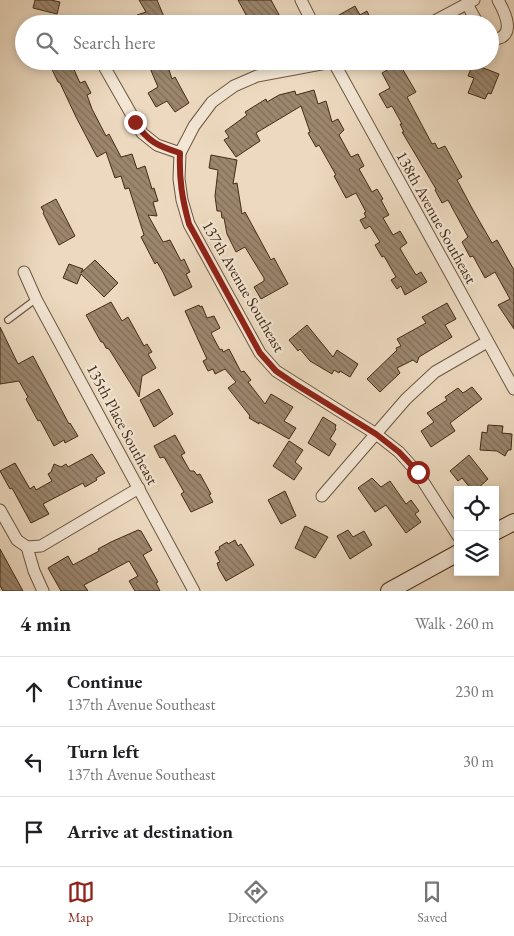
<!DOCTYPE html>
<html lang="en">
<head>
<meta charset="utf-8">
<style>
	:root { --surface:#fff; --page:#f6f6f6; --text:#202124; --muted:#757577; --line:#e0e0e0; --accent:#8f2418 }
	body { margin:0; font-family:"EB Garamond",serif; background:var(--page); color:var(--text) }
	.controls { position:absolute; right:15px; bottom:15px; display:grid; overflow:hidden; border-radius:0px; box-shadow:0 2px 8px #0003 }
	.controls button { width:45px; height:45px; display:grid; place-items:center; padding:0; border:0; border-bottom:1px solid var(--line); background:var(--surface); color:var(--text); font:25px sans-serif }
	.stop { position:absolute; width:15px; height:15px; margin:-11px; border:4px solid #8f2418; border-radius:50%; background:#fff }
	.stop.end { background:#8f2418; border-color:#fff; box-shadow:0 1px 5px #0008 }
	.list { margin:0; padding:0; list-style:none }
	h2 { display:flex; justify-content:space-between; align-items:center; height:65px; margin:0; padding:0 20px; font-size:21px }
	h2 small { font-size:16px; font-weight:400; color:var(--muted) }
	.list li { display:grid; grid-template-columns:32px 1fr auto; gap:15px; align-items:center; box-sizing:border-box; height:70px; padding:0 20px; border-top:1px solid var(--line) }
	.list b { display:block; font-size:19px; white-space:nowrap }
	.list p { margin:0; font-size:16px; white-space:nowrap; color:var(--muted) }
	.list em { font-size:16px; font-style:normal; color:var(--muted) }
	.icon { flex:none; width:28px; height:28px; fill:none; stroke:currentColor; stroke-width:2; stroke-linecap:round; stroke-linejoin:round }
	.map { position:relative; flex:none; width:514px; height:591px; overflow:hidden }
	.search { position:absolute; background:var(--surface); box-shadow:0 2px 8px #0003; left:15px; right:15px; top:15px; height:55px; display:flex; align-items:center; gap:12px; box-sizing:border-box; padding:0 18px; border-radius:28px; color:var(--muted); font-size:19px }
	.sheet { height:275px; background:var(--surface) }
	nav { display:flex; justify-content:space-around; align-items:center; box-sizing:border-box; height:70px; border-top:1px solid var(--line); background:var(--surface); font-size:14px; color:var(--muted) }
	nav a { display:grid; justify-items:center; gap:2px }
	nav .on { color:var(--accent) }
	.map>svg:first-child { display:block }
</style>
</head>
<body>
<div class="map">
<svg width="514" height="591" viewBox="0 0 514 591">
	<defs>
		<pattern id="building-back-hatch" width="6" height="6" patternUnits="userSpaceOnUse" patternTransform="scale(1.25)"><rect width="6" height="6" fill="#9b866e"/><path d="M-1 5l2 2M0 0l6 6M5-1l2 2" fill="none" stroke="#806e59"/></pattern>
	</defs>
	<rect width="100%" height="100%" fill="#ecd9bf"/>
	<filter id="stains"><feTurbulence type="fractalNoise" baseFrequency=".004" numOctaves="4"/><feColorMatrix values="0 0 0 0 .2 0 0 0 0 .09 0 0 0 0 .02 0 0 0 .5 -.17"/></filter>
	<radialGradient id="worn" r=".72"><stop offset=".6" stop-color="#630" stop-opacity="0"/><stop offset="1" stop-color="#630" stop-opacity=".3"/></radialGradient>
	<g fill="url(#building-back-hatch)" stroke="#432c16">
		<polygon points="35,0 51,0 60,2 57,14 33,8"/>
		<polygon points="139,0 157,0 167,24 141,24 137,15 146,12"/>
		<polygon points="238,0 271,0 284,24 251,24"/>
		<polygon points="355,6 360,15 367,11 373,24 323,24"/>
		<polygon points="48,61 68,61 70,66 72,65 80,83 85,81 91,93 87,95 92,109 106,136 109,134 121,157 132,154 137,169 145,166 152,189 154,188 158,201 153,202 157,216 148,215 163,242 170,240 181,261 184,259 190,272 186,274 192,287 174,296 163,272 157,262 155,264 141,237 144,235 129,188 125,189 121,176 115,178 106,152 97,157 76,117 60,83 58,82"/>
		<polygon points="147,61 166,61 172,79 175,77 189,103 175,112 167,101 156,107 148,93 158,87"/>
		<polygon points="399,63 416,92 407,97 432,144 435,143 438,149 445,146 462,177 457,180 473,210 492,243 497,240 514,270 514,329 498,305 510,299 495,272 485,278 473,256 470,257 462,242 468,237 448,200 442,203 435,190 436,189 402,132 404,132 400,124 402,124 392,106 387,108 379,94 390,88 382,73"/>
		<polygon points="473,64 499,74 491,94 488,93 485,99 468,93 474,78 468,76"/>
		<polygon points="314,90 318,104 326,101 332,122 338,119 344,130 339,135 351,157 358,154 364,166 359,169 372,192 377,189 383,199 381,200 389,215 383,218 393,235 400,231 407,243 400,248 402,252 416,275 421,272 427,282 405,295 401,286 397,289 391,280 396,277 384,256 382,257 375,245 380,242 370,226 365,229 360,220 366,217 364,213 366,212 356,193 346,198 334,176 336,175 319,145 316,147 308,133 310,132 301,106 256,133 260,141 236,157 224,140 229,137 225,131 247,115 245,112 266,99 267,102 279,95 295,91 296,95"/>
		<polygon points="211,155 237,160 233,184 237,183 242,214 245,212 271,260 274,258 288,284 261,299 254,287 264,281 264,278 245,247 236,252 227,234 224,218 222,218 221,211 217,211 215,196 218,170 209,168"/>
		<polygon points="56,199 75,236 59,245 43,213 44,212 41,207"/>
		<polygon points="95,260 118,283 104,297 81,274 77,284 63,278 69,264 83,269 81,273"/>
		<polygon points="111,302 122,321 128,317 144,346 147,344 152,352 148,354 156,368 142,376 139,397 109,349 106,348 103,342 101,342 86,315"/>
		<polygon points="447,303 456,319 445,325 452,337 419,357 417,363 413,360 397,368 400,373 380,392 367,379 397,350 396,348 401,346 397,339 426,323 422,317"/>
		<polygon points="199,305 200,307 202,306 207,318 214,316 220,328 211,333 220,350 222,349 223,352 229,349 241,372 244,371 251,380 248,382 265,404 271,394 293,407 284,421 296,428 289,439 259,422 259,424 249,418 250,416 228,388 236,382 225,369 215,374 213,369 208,371 203,361 207,359 185,311"/>
		<polygon points="307,325 333,357 337,350 358,364 350,377 340,371 339,373 334,370 332,374 310,361 300,349 298,351 289,340"/>
		<polygon points="0,327 18,364 33,356 69,424 70,423 78,436 65,443 64,440 54,446 40,420 38,421 26,399 28,397 19,381 0,384"/>
		<polygon points="472,387 482,399 450,423 455,431 431,447 421,431 434,422 427,413 447,400 445,397 458,388 463,393"/>
		<polygon points="159,389 173,414 154,427 140,400"/>
		<polygon points="323,417 336,425 335,428 336,429 330,439 336,444 329,456 308,443"/>
		<polygon points="488,425 503,426 502,433 512,434 511,450 508,450 505,456 497,451 480,450 482,432 487,433"/>
		<polygon points="175,435 185,453 181,455 190,471 194,471 197,475 200,474 211,494 209,495 213,502 191,512 181,494 184,492 171,469 164,457 160,458 154,446"/>
		<polygon points="289,441 303,450 295,462 302,468 294,480 273,466"/>
		<polygon points="92,454 105,473 96,478 97,480 85,487 83,483 43,504 49,514 31,523 12,488 10,489 0,471 15,463 30,489 34,486 36,490 52,481 48,474 51,472 54,464 61,467 66,464 68,467"/>
		<polygon points="469,455 488,479 476,490 472,490 462,478 458,481 450,471"/>
		<polygon points="372,478 381,487 390,481 406,504 411,500 419,511 415,514 421,522 406,533 386,505 375,512 358,488"/>
		<polygon points="285,491 296,516 281,524 268,500"/>
		<polygon points="305,526 328,537 315,558 295,548"/>
		<polygon points="138,530 141,531 152,550 143,555 158,582 156,583 160,591 135,591 129,581 138,576 129,561 84,585 88,591 61,591 48,568 68,556 73,565 99,551 98,549 111,542"/>
		<polygon points="348,530 353,537 364,531 372,545 350,559 337,536"/>
		<polygon points="235,540 238,546 241,544 254,565 226,581 219,569 217,563 220,562 215,552 220,549 219,547 227,542 228,544"/>
		<polygon points="0,549 23,591 3,591 0,586"/>
	</g>
	<g fill="none" stroke-linecap="round" stroke-linejoin="round">
		<g stroke="#6d5740" stroke-width="8">
			<polyline id="lane" points="8,320 36,299"/>
		</g>
		<g stroke="#6d5740" stroke-width="13">
			<g id="street">
				<polyline points="301,0 313,24"/>
				<polyline points="467,4 478,24"/>
				<polyline points="429,24 474,0"/>
				<path d="M490,37C494,39 498,39 502,37C514,29 503,9 498,0"/>
				<polyline points="101,61 142,133 157,145 180,153"/>
				<polyline points="333,61 514,389"/>
				<polyline points="337,61 257,76 234,86 212,102 194,126 180,153 179,179 182,200 189,224 260,353 276,371 376,434 399,452 417,472 458,536"/>
				<polyline points="24,272 36,299 194,591"/>
				<polyline points="322,496 406,399 435,372 487,342"/>
				<polyline points="0,510 17,540 27,547 34,571 43,591"/>
				<polyline points="27,547 41,546 139,488"/>
			</g>
		</g>
		<g stroke="#432c16" stroke-width="18">
			<g id="secondary">
				<polyline points="495,532 514,522"/>
				<polyline points="389,591 458,553"/>
			</g>
		</g>
		<use href="#lane" stroke="#f3e6d5" stroke-width="5.5"/>
		<use href="#street" stroke="#f3e6d5" stroke-width="11"/>
		<use href="#secondary" stroke="#f3e6d5" stroke-width="16"/>
	</g>
	<g fill="none" stroke-linecap="round" stroke-linejoin="round">
		<path stroke="#8f2418" stroke-width="6" d="M135,122C148,142 158,146 180,153C179,179 182,198 189,224L260,353L276,371L295,384L376,434L399,452L418,472"/>
	</g>
	<g text-anchor="middle" stroke-width="4.5" stroke-linejoin="round" paint-order="stroke">
		<g font-size="16" fill="#432c16" stroke="#f3e6d5">
			<text transform="translate(437 217) rotate(61)" y="6">138th Avenue Southeast</text>
			<text transform="translate(244 286) rotate(60)" y="6">137th Avenue Southeast</text>
			<text transform="translate(123 424) rotate(62)" y="6">135th Place Southeast</text>
		</g>
	</g>
	<rect width="100%" height="100%" filter="url(#stains)"/>
	<rect width="100%" height="100%" fill="url(#worn)"/>
</svg>
<div class="controls">
<button><svg class="icon" aria-label="locate" viewBox="0 0 24 24"><circle cx="12" cy="12" r="6"/><path d="M12 2v4M12 18v4M2 12h4M18 12h4"/></svg></button>
<button><svg class="icon" aria-label="layers" viewBox="0 0 24 24"><path d="M12 4l9 5-9 5-9-5zM3 14l9 5 9-5"/></svg></button>
</div>
<div class="stop" style="left:418px;top:472px"></div>
<div class="stop end" style="left:135px;top:122px"></div>
<div class="search"><svg class="icon" aria-label="search" viewBox="0 0 24 24"><circle cx="10" cy="10" r="6"/><path d="M15 15l6 6"/></svg>Search here</div>
</div>
<section class="sheet">
<h2>4 min<small>Walk · 260 m</small></h2>
<ul class="list">
<li><svg class="icon" aria-label="ahead" viewBox="0 0 24 24"><path d="M12 20V5M6 11l6-6 6 6"/></svg><div><b>Continue</b><p>137th Avenue Southeast</p></div><em>230 m</em></li>
<li><svg class="icon" aria-label="left" viewBox="0 0 24 24"><path d="M17 20v-9H6M10 6l-5 5 5 5"/></svg><div><b>Turn left</b><p>137th Avenue Southeast</p></div><em>30 m</em></li>
<li><svg class="icon" aria-label="arrive" viewBox="0 0 24 24"><path d="M6 21V4h12l-3 4 3 4H6"/></svg><div><b>Arrive at destination</b></div></li>
</ul>
</section>
<nav>
<a class="on"><svg class="icon" aria-label="map" viewBox="0 0 24 24"><path d="M3 6l6-2 6 2 6-2v14l-6 2-6-2-6 2zM9 4v14M15 6v14"/></svg>Map</a>
<a><svg class="icon" aria-label="directions" viewBox="0 0 24 24"><path d="M12 3l9 9-9 9-9-9zM9 14v-3h6M13 9l2 2-2 2"/></svg>Directions</a>
<a><svg class="icon" aria-label="saved" viewBox="0 0 24 24"><path d="M7 4h10v16l-5-4-5 4z"/></svg>Saved</a>
</nav>
</body>
</html>
